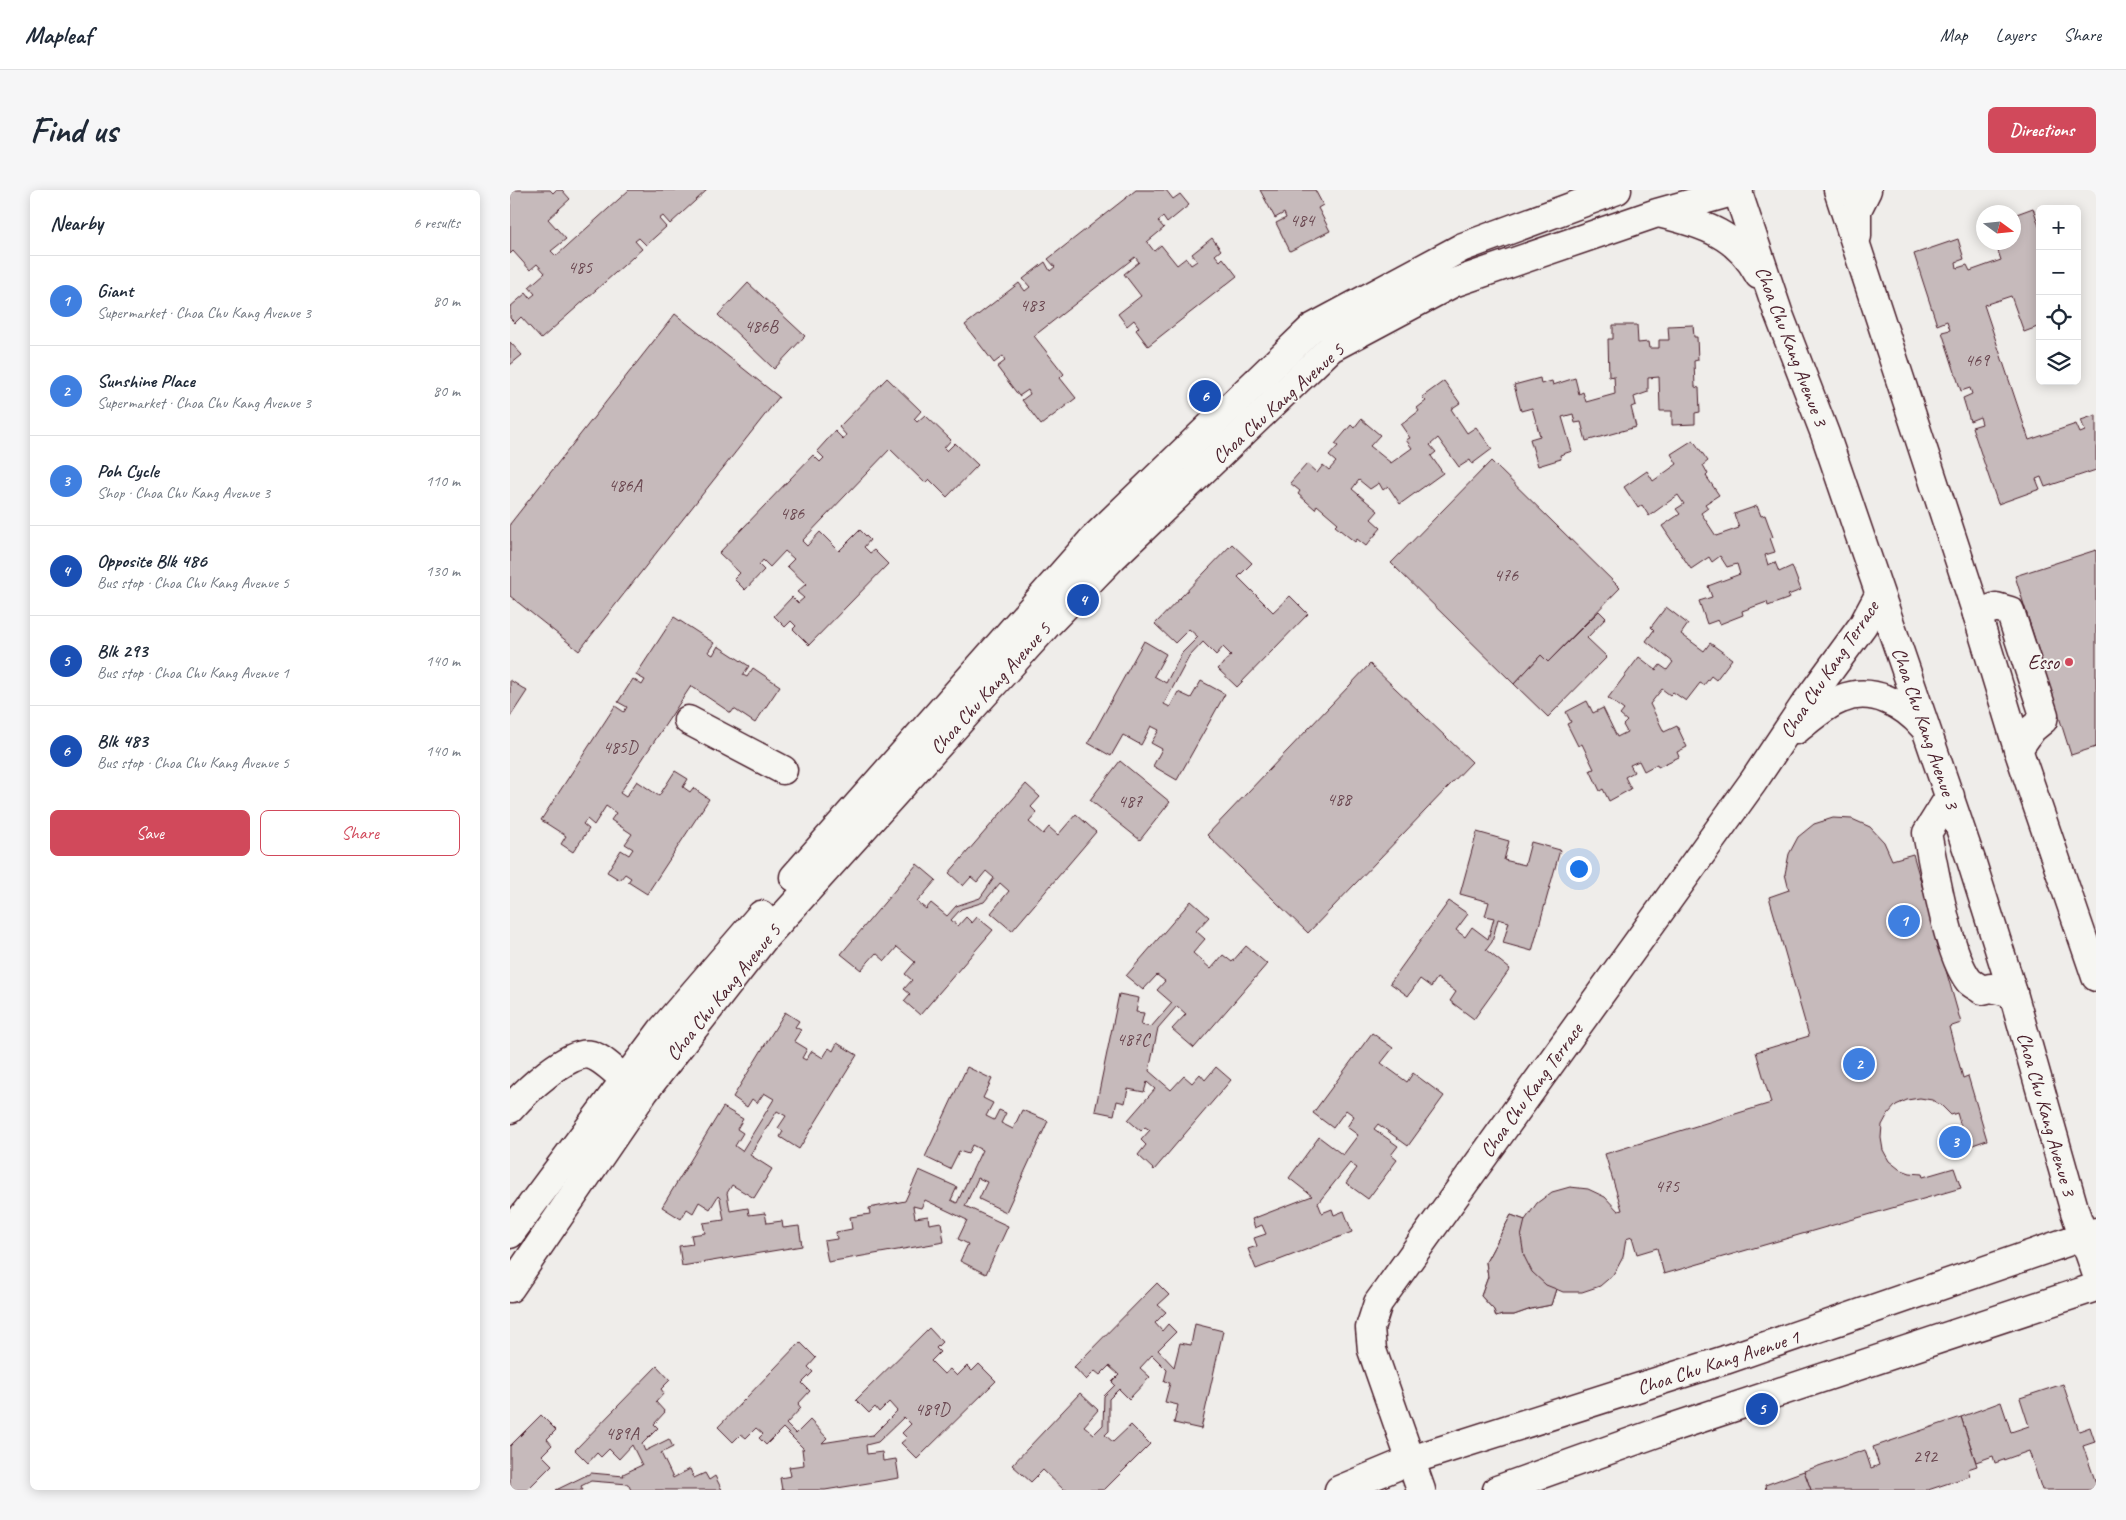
<!DOCTYPE html>
<html lang="en">
<head>
<meta charset="utf-8">
<style>
	:root { --surface:#fff; --page:#f6f6f7; --text:#1f2937; --muted:#747a83; --line:#e0e1e3; --accent:#d1495b }
	body { margin:0; font-family:Caveat,sans-serif; background:var(--page); color:var(--text) }
	.controls { position:absolute; right:15px; top:15px; display:grid; overflow:hidden; border-radius:8px; box-shadow:0 2px 12px #0003 }
	.controls button { width:45px; height:45px; display:grid; place-items:center; padding:0; border:0; border-bottom:1px solid var(--line); background:var(--surface); color:var(--text); font:25px sans-serif }
	.compass { position:absolute; left:1466px; top:15px; width:45px; height:45px; border-radius:50%; background:var(--surface); box-shadow:0 2px 12px #0003; rotate:105deg }
	.you { position:absolute; left:1068px; top:678px; width:18px; height:18px; margin:-12px; border:4px solid #fff; border-radius:50%; background:#1a73e8; box-shadow:0 0 0 8px #1a73e833 }
	.badge { display:grid; place-items:center; width:32px; height:32px; border-radius:50%; background:var(--accent); color:#fff; font-size:16px; font-weight:700 }
	.pin { position:absolute; translate:-50% -50%; border:2px solid #fff; box-shadow:0 1px 5px #0006 }
	.list { margin:0; padding:0; list-style:none }
	h2 { display:flex; justify-content:space-between; align-items:center; height:65px; margin:0; padding:0 20px; font-size:21px }
	h2 small { font-size:16px; font-weight:400; color:var(--muted) }
	.list li { display:grid; grid-template-columns:32px 1fr auto; gap:15px; align-items:center; box-sizing:border-box; height:90px; padding:0 20px; border-top:1px solid var(--line) }
	.list b { display:block; font-size:19px; white-space:nowrap }
	.list p { margin:0; font-size:16px; white-space:nowrap; color:var(--muted) }
	.list em { font-size:16px; font-style:normal; color:var(--muted) }
	.actions { display:flex; gap:10px; padding:15px 20px }
	.actions a { flex:1; padding:11px 0; border:1px solid var(--accent); border-radius:8px; text-align:center; font-size:18px; color:var(--accent) }
	.actions .main { background:var(--accent); color:#fff }
	.icon { flex:none; width:28px; height:28px; fill:none; stroke:currentColor; stroke-width:2; stroke-linecap:round; stroke-linejoin:round }
	.map { position:relative; flex:none; width:1586px; height:1300px; overflow:hidden; border-radius:8px }
	header { display:flex; align-items:center; gap:30px; box-sizing:border-box; height:70px; padding:0 25px; background:var(--surface); border-bottom:1px solid var(--line) }
	header strong { font-size:24px }
	nav { display:flex; gap:28px; margin-inline-start:auto; font-size:18px }
	.intro { display:flex; align-items:center; justify-content:space-between; box-sizing:border-box; height:120px; padding:0 30px }
	h1 { margin:0; font-size:35px }
	.button { padding:12px 22px; border-radius:8px; background:var(--accent); color:#fff; font-size:18px; font-weight:700 }
	main { display:flex; gap:30px; padding:0 30px }
	aside { flex:1; background:var(--surface); border-radius:8px; box-shadow:0 2px 12px #0003 }
	.map>svg:first-child { display:block }
</style>
</head>
<body>
<header>
<strong>Mapleaf</strong>
<nav><a>Map</a><a>Layers</a><a>Share</a></nav>
</header>
<div class="intro"><h1>Find us</h1><a class="button">Directions</a></div>
<main>
<aside>
<h2>Nearby<small>6 results</small></h2>
<ul class="list">
<li><span class="badge" style="background:#3f7fe0">1</span><div><b>Giant</b><p>Supermarket · Choa Chu Kang Avenue 3</p></div><em>80 m</em></li>
<li><span class="badge" style="background:#3f7fe0">2</span><div><b>Sunshine Place</b><p>Supermarket · Choa Chu Kang Avenue 3</p></div><em>80 m</em></li>
<li><span class="badge" style="background:#3f7fe0">3</span><div><b>Poh Cycle</b><p>Shop · Choa Chu Kang Avenue 3</p></div><em>110 m</em></li>
<li><span class="badge" style="background:#1a4fb4">4</span><div><b>Opposite Blk 486</b><p>Bus stop · Choa Chu Kang Avenue 5</p></div><em>130 m</em></li>
<li><span class="badge" style="background:#1a4fb4">5</span><div><b>Blk 293</b><p>Bus stop · Choa Chu Kang Avenue 1</p></div><em>140 m</em></li>
<li><span class="badge" style="background:#1a4fb4">6</span><div><b>Blk 483</b><p>Bus stop · Choa Chu Kang Avenue 5</p></div><em>140 m</em></li>
</ul>
<div class="actions"><a class="main">Save</a><a>Share</a></div>
</aside>
<div class="map">
<svg width="1586" height="1300" viewBox="0 0 1586 1300">
	<rect width="100%" height="100%" fill="#efedea"/>
	<filter id="ink" filterUnits="userSpaceOnUse"><feTurbulence type="fractalNoise" baseFrequency=".02" numOctaves="2"/><feDisplacementMap in="SourceGraphic" scale="10" xChannelSelector="R" yChannelSelector="G"/><feConvolveMatrix kernelMatrix="1 2 1 2 8 2 1 2 1" color-interpolation-filters="sRGB"/></filter>
	<g filter="url(#ink)">
		<g fill="#c6babb" stroke="#4a1f2b">
			<polygon points="3,0 40,0 43,3 46,0 52,0 60,9 38,29 56,49 41,61 46,66 119,0 197,0 160,34 153,26 149,29 156,37 136,55 129,48 125,51 132,59 31,149 11,127 5,133 0,128 0,117 16,103 20,108 25,104 19,97 35,83 27,74 20,80 3,61 0,64 0,3"/>
			<polygon points="626,0 656,0 663,9 670,4 679,15 657,33 653,27 648,31 654,38 637,52 644,61 651,55 667,75 676,68 681,75 687,71 682,64 702,48 711,60 705,65 710,71 713,68 727,86 638,156 626,140 629,137 624,130 617,136 608,124 631,106 614,84 629,72 625,67 524,146 554,184 550,188 566,208 531,235 512,210 520,204 518,200 509,206 487,177 495,171 493,166 484,173 455,135 509,93 515,101 520,97 513,89 535,72 540,81 545,77 538,69"/>
			<polygon points="750,0 805,0 813,15 808,18 820,41 780,61 766,33 776,28 774,23 765,28"/>
			<polygon points="1523,18 1530,39 1530,136 1514,142 1501,106 1474,115 1519,250 1566,234 1570,243 1575,241 1571,230 1586,225 1586,280 1535,297 1531,287 1526,289 1530,299 1488,314 1462,237 1472,234 1470,227 1460,231 1453,208 1462,204 1460,198 1451,201 1432,142 1440,140 1437,131 1427,135 1404,64 1448,49 1454,69 1446,72 1447,78 1457,75 1460,81 1491,70 1485,52 1504,52 1504,25"/>
			<polygon points="238,93 295,146 264,179 208,125"/>
			<polygon points="165,124 269,207 69,461 0,406 0,334"/>
			<polygon points="1103,135 1127,135 1128,153 1138,152 1139,158 1149,158 1149,150 1159,150 1158,136 1183,135 1184,147 1187,147 1188,170 1184,171 1185,197 1189,198 1190,222 1185,223 1185,234 1162,235 1162,221 1150,221 1149,187 1138,188 1138,202 1124,207 1126,215 1121,217 1126,237 1076,251 1071,232 1065,233 1063,224 1052,227 1062,261 1050,265 1051,269 1028,276 1020,249 1030,246 1022,218 1011,221 1004,195 1030,188 1031,194 1042,191 1043,195 1065,188 1069,204 1073,202 1076,212 1105,204 1104,186 1099,187 1098,149 1103,149"/>
			<polygon points="0,152 12,165 0,175"/>
			<polygon points="377,188 411,221 404,229 407,232 415,225 441,250 434,258 437,261 445,253 468,275 437,307 419,289 415,293 380,259 292,351 297,356 310,342 329,361 350,340 360,350 354,357 360,363 364,360 378,374 299,455 283,439 286,436 281,431 275,437 264,426 282,407 288,413 294,408 287,402 296,394 277,376 284,369 275,361 260,377 253,370 249,375 254,380 235,400 224,389 230,383 209,363 303,265 310,272 314,268 307,261 325,241 333,249 336,245 329,237"/>
			<polygon points="934,191 950,213 941,219 957,243 966,237 982,259 962,274 960,270 949,277 928,248 920,255 926,262 921,266 933,283 890,314 878,296 873,300 869,293 860,299 849,290 842,299 868,321 861,329 871,338 856,356 847,349 845,352 825,336 828,333 807,315 805,319 788,304 790,301 780,293 797,274 807,283 813,275 819,280 826,272 819,266 828,256 825,254 841,235 844,238 851,229 870,245 860,256 881,273 902,258 896,250 900,248 891,235 909,221 907,218 916,211 912,207"/>
			<polygon points="1183,250 1198,271 1193,275 1198,284 1196,286 1209,305 1195,314 1198,318 1191,323 1206,346 1229,338 1224,324 1247,316 1251,326 1255,325 1263,347 1260,348 1265,362 1255,365 1258,375 1265,372 1269,382 1282,376 1291,400 1278,405 1280,408 1258,416 1257,412 1232,421 1233,425 1210,434 1208,430 1197,434 1189,411 1202,407 1198,396 1230,384 1227,374 1217,377 1210,366 1202,372 1199,367 1181,379 1152,336 1170,324 1166,319 1174,314 1168,305 1139,326 1132,315 1128,318 1114,297 1137,281 1143,291 1167,274 1161,264"/>
			<polygon points="981,271 1110,398 1038,472 1031,465 1004,494 881,373"/>
			<polygon points="722,354 742,373 728,387 763,422 780,406 798,424 727,497 708,479 721,465 713,457 706,465 693,452 679,467 654,514 660,517 668,502 681,508 691,491 715,504 667,590 643,576 652,559 641,553 649,540 641,536 631,555 613,545 601,566 578,553 634,451 656,464 644,486 656,493 672,463 688,447 679,439 665,453 645,434"/>
			<polygon points="1586,360 1586,557 1561,565 1505,386"/>
			<polygon points="1156,417 1178,434 1171,444 1194,461 1200,453 1222,469 1206,490 1201,486 1194,495 1190,493 1176,511 1163,502 1160,505 1152,499 1140,514 1154,542 1167,536 1177,557 1167,562 1169,567 1148,577 1147,574 1134,581 1129,571 1120,575 1124,582 1115,587 1121,599 1099,611 1093,599 1090,601 1080,580 1084,579 1072,554 1068,556 1057,534 1061,532 1056,522 1077,511 1083,523 1093,518 1107,547 1117,542 1113,535 1117,531 1110,525 1114,520 1098,508 1129,467 1146,480 1150,475 1157,480 1163,472 1136,451 1144,440 1141,437"/>
			<polygon points="1089,421 1096,428 1077,448 1097,467 1038,527 1004,494 1031,465 1038,472"/>
			<polygon points="164,427 204,453 198,462 203,465 208,456 239,476 233,485 237,487 243,478 270,496 245,533 224,519 221,523 181,496 110,603 116,607 127,591 149,606 165,581 178,589 173,597 180,602 183,598 199,609 137,704 118,692 121,688 115,684 110,690 97,682 111,660 119,665 123,659 115,654 122,644 101,630 106,623 96,616 84,635 77,629 73,634 79,639 63,662 51,654 56,646 31,630 105,516 114,522 117,517 108,512 123,489 132,495 135,490 126,485"/>
			<polygon points="860,474 962,572 798,743 697,645"/>
			<polygon points="0,490 17,501 0,527"/>
			<polygon points="610,571 660,612 630,650 580,610"/>
			<polygon points="516,594 530,607 521,617 527,623 519,632 533,644 539,637 548,645 566,624 586,642 502,741 481,723 499,701 490,693 474,712 451,719 441,730 448,736 456,727 462,733 467,727 483,740 410,825 394,811 400,804 394,799 402,790 395,784 405,772 387,757 375,771 366,763 351,780 331,764 407,674 426,690 407,712 416,719 421,713 437,726 446,716 470,708 484,688 476,681 467,692 461,687 453,696 439,683"/>
			<polygon points="1323,628 1342,629 1360,637 1374,652 1382,670 1403,664 1451,833 1439,837 1453,888 1458,886 1477,950 1457,957 1447,923 1441,925 1432,916 1422,910 1410,908 1397,910 1386,915 1378,924 1372,935 1371,948 1373,960 1379,971 1389,979 1400,983 1412,984 1413,987 1444,978 1451,998 1154,1084 1147,1058 1127,1064 1122,1047 1116,1049 1113,1067 1104,1084 1090,1096 1072,1102 1053,1102 1046,1099 1041,1115 1021,1119 1004,1125 992,1125 986,1127 984,1120 971,1106 978,1087 976,1072 1001,1025 1015,1030 1027,1013 1042,1002 1060,997 1078,999 1095,1007 1108,1021 1112,1020 1095,964 1261,913 1246,862 1299,846 1259,707 1279,700 1275,684 1279,664 1288,647 1304,634"/>
			<polygon points="967,642 999,651 994,670 1015,675 1021,652 1050,660 1022,761 993,753 999,732 988,729 982,752 976,760 1000,779 964,829 940,811 946,802 927,788 921,797 910,789 898,806 880,793 939,711 958,724 946,740 955,747 962,737 978,749 984,728 975,726 979,712 950,704"/>
			<polygon points="681,711 699,727 686,741 695,749 683,763 701,779 713,765 722,772 736,756 757,774 684,858 662,839 676,824 667,816 648,838 639,881 661,900 674,886 682,893 690,884 695,890 706,877 721,890 644,980 628,965 636,955 631,950 640,940 635,937 631,941 618,930 645,899 637,892 634,902 618,899 615,913 607,911 604,925 585,921 609,804 629,808 626,822 634,823 631,835 641,837 662,813 647,800 655,791 647,785 633,800 616,786"/>
			<polygon points="275,822 289,831 285,837 291,840 284,851 297,859 292,868 296,870 302,861 313,868 319,858 323,861 327,853 347,865 289,959 270,947 273,941 268,938 276,926 267,921 240,965 262,979 244,1008 222,995 217,1003 220,1021 238,1018 239,1025 255,1023 257,1033 272,1031 273,1038 289,1036 292,1056 172,1076 169,1056 183,1054 181,1045 195,1043 193,1033 214,1030 210,1008 208,1006 200,1019 189,1012 183,1023 177,1019 171,1029 152,1017 213,917 233,929 227,939 233,943 225,956 232,961 264,909 254,903 247,913 242,909 237,917 223,907"/>
			<polygon points="862,843 883,858 871,873 897,892 903,883 934,906 898,956 868,934 864,939 888,956 881,965 887,970 858,1009 836,993 847,978 840,973 808,1013 812,1023 822,1019 824,1025 834,1021 842,1042 746,1079 738,1059 747,1056 744,1048 756,1044 752,1035 745,1038 742,1029 802,1006 779,988 809,947 833,965 848,945 837,937 844,926 836,920 823,938 803,923"/>
			<polygon points="457,877 482,889 473,908 483,913 476,926 484,930 489,920 496,923 491,933 503,939 512,920 538,931 496,1022 469,1009 477,992 468,988 455,1016 498,1036 476,1084 450,1071 458,1054 448,1049 457,1030 415,1010 411,1018 403,1016 405,1028 418,1026 419,1034 431,1032 434,1052 318,1072 314,1051 327,1049 326,1042 342,1039 340,1027 360,1024 359,1018 395,1011 409,980 447,997 441,1010 447,1013 472,960 462,955 458,964 449,961 440,979 415,967"/>
			<polygon points="1001,1025 1015,1030 1011,1047 1014,1066 1022,1082 1036,1095 1046,1099 1041,1115 1021,1119 1004,1125 992,1125 986,1127 984,1120 971,1106 978,1087 976,1072"/>
			<polygon points="647,1093 659,1105 648,1115 656,1122 645,1133 652,1141 658,1134 666,1142 648,1160 664,1177 670,1153 681,1155 685,1134 713,1141 691,1239 664,1233 668,1215 655,1212 660,1193 654,1192 657,1180 642,1165 630,1178 640,1187 619,1209 609,1199 599,1209 599,1241 595,1245 603,1252 621,1235 640,1254 594,1300 554,1300 533,1280 521,1292 502,1275 570,1203 588,1220 574,1236 584,1244 593,1235 594,1206 605,1195 602,1192 609,1185 599,1176 590,1185 585,1181 576,1190 564,1177"/>
			<polygon points="419,1138 432,1152 426,1158 430,1162 421,1171 434,1184 440,1179 447,1186 457,1176 462,1181 469,1174 486,1191 407,1269 391,1253 397,1248 392,1243 401,1234 394,1227 368,1252 356,1255 357,1264 372,1262 373,1271 386,1269 389,1288 315,1300 272,1300 270,1288 281,1286 279,1277 294,1275 292,1259 294,1259 273,1238 256,1255 249,1248 253,1244 246,1238 236,1248 231,1244 223,1252 208,1237 290,1152 306,1168 298,1177 303,1182 292,1193 300,1201 288,1214 291,1218 276,1234 286,1244 300,1230 317,1248 312,1253 363,1245 387,1221 379,1212 369,1222 365,1217 359,1223 346,1210"/>
			<polygon points="147,1176 160,1190 151,1199 154,1203 146,1212 155,1222 144,1234 148,1238 132,1254 135,1261 159,1249 163,1257 151,1263 163,1288 180,1279 184,1288 195,1283 199,1290 205,1286 212,1300 121,1300 118,1294 81,1291 71,1296 73,1300 46,1300 81,1283 114,1286 113,1284 132,1275 122,1255 109,1269 99,1259 91,1267 87,1263 78,1273 65,1260"/>
			<polygon points="1553,1194 1569,1241 1580,1237 1585,1252 1573,1256 1586,1293 1586,1300 1532,1300 1519,1261 1485,1273 1483,1266 1466,1272 1451,1227 1491,1212 1501,1242 1519,1236 1510,1208"/>
			<polygon points="31,1225 46,1240 37,1249 42,1255 32,1265 42,1275 17,1300 0,1300 0,1256"/>
			<polygon points="1451,1227 1467,1276 1458,1279 1460,1286 1418,1300 1301,1300 1294,1281 1355,1260 1361,1278 1369,1275 1363,1257"/>
			<polygon points="1294,1281 1301,1300 1256,1300 1255,1295"/>
		</g>
		<g fill="none" stroke-linecap="round" stroke-linejoin="round">
			<g stroke="#4a1f2b" stroke-width="31">
				<g id="minor">
					<polyline points="1227,0 1268,122 1315,244 1461,670 1503,803 1565,1022 1586,1082"/>
					<polyline points="1328,0 1467,424 1508,559 1586,787"/>
					<path d="M1152,24C1194,34 1228,45 1249,85"/>
					<polyline points="1347,46 1347,20 1357,0"/>
					<polyline points="1467,424 1486,417 1500,421 1534,525 1533,530 1522,539 1508,559"/>
					<polyline points="178,530 273,580"/>
					<path d="M1286,540C1300,529 1315,515 1331,509C1362,496 1394,514 1414,537"/>
					<path d="M1440,606L1417,643C1424,678 1438,765 1459,791C1462,794 1468,797 1472,800L1481,798L1503,803"/>
					<polyline points="284,687 583,349 802,138 953,57 1107,0"/>
					<path d="M0,919C14,903 59,859 81,865C92,868 106,882 115,890"/>
					<polyline points="0,1044 152,840 251,725"/>
					<polyline points="0,1098 134,902 255,747 535,437 602,368 821,158 943,93 1147,23 1229,0"/>
					<polyline points="829,1300 901,1270 1215,1170 1586,1042"/>
					<polyline points="911,1300 862,1160 860,1138 868,1113 1243,592 1293,517 1353,435 1369,405"/>
					<polyline points="987,1300 1152,1241 1586,1097"/>
				</g>
			</g>
			<use href="#minor" stroke="#f6f6f2" stroke-width="28"/>
		</g>
	</g>
	<circle fill="#d1495b" stroke="#f6f6f2" stroke-width="2" cx="1559" cy="472" r="5"/>
	<g text-anchor="middle" stroke-width="4" stroke-linejoin="round" paint-order="stroke">
		<g font-size="18" fill="#69464f">
			<text x="792" y="36">484</text>
			<text x="70" y="83">485</text>
			<text x="522" y="121">483</text>
			<text x="251" y="142">486B</text>
			<text x="1467" y="176">469</text>
			<text x="115" y="301">486A</text>
			<text x="282" y="329">486</text>
			<text x="996" y="391">476</text>
			<text x="110" y="563">485D</text>
			<text x="829" y="615">488</text>
			<text x="620" y="617">487</text>
			<text x="623" y="855">487C</text>
			<text x="1157" y="1002">475</text>
			<text x="422" y="1225">489D</text>
			<text x="112" y="1249">489A</text>
			<text x="1415" y="1272">292</text>
		</g>
		<g font-size="20" fill="#4a1f2b" stroke="#f6f6f2">
			<text transform="translate(1282 156) rotate(69)" y="7">Choa Chu Kang Avenue 3</text>
			<text transform="translate(768 213) rotate(-42)" y="7">Choa Chu Kang Avenue 5</text>
			<text transform="translate(1319 479) rotate(-56)" y="7">Choa Chu Kang Terrace</text>
			<text transform="translate(480 498) rotate(-48)" y="7">Choa Chu Kang Avenue 5</text>
			<text transform="translate(1416 538) rotate(71)" y="7">Choa Chu Kang Avenue 3</text>
			<text transform="translate(213 802) rotate(-51)" y="7">Choa Chu Kang Avenue 5</text>
			<text transform="translate(1021 900) rotate(-54)" y="7">Choa Chu Kang Terrace</text>
			<text transform="translate(1537 924) rotate(74)" y="7">Choa Chu Kang Avenue 3</text>
			<text transform="translate(1208 1172) rotate(-18)" y="7">Choa Chu Kang Avenue 1</text>
		</g>
		<g font-size="20" fill="#4a1f2b" stroke="#f6f6f2" text-anchor="end">
			<text x="1549" y="479">Esso</text>
		</g>
	</g>
</svg>
<div class="controls">
<button>+</button>
<button>−</button>
<button><svg class="icon" aria-label="locate" viewBox="0 0 24 24"><circle cx="12" cy="12" r="6"/><path d="M12 2v4M12 18v4M2 12h4M18 12h4"/></svg></button>
<button><svg class="icon" aria-label="layers" viewBox="0 0 24 24"><path d="M12 4l9 5-9 5-9-5zM3 14l9 5 9-5"/></svg></button>
</div>
<svg class="compass" viewBox="-18 -18 36 36"><path d="M0-13l5 13h-10z" fill="#e53935"/><path d="M0 13l5-13h-10z" fill="#747a83"/></svg>
<div class="you"></div>
<div class="pin badge" style="left:1394px;top:731px;background:#3f7fe0">1</div>
<div class="pin badge" style="left:1349px;top:874px;background:#3f7fe0">2</div>
<div class="pin badge" style="left:1445px;top:952px;background:#3f7fe0">3</div>
<div class="pin badge" style="left:573px;top:410px;background:#1a4fb4">4</div>
<div class="pin badge" style="left:1252px;top:1219px;background:#1a4fb4">5</div>
<div class="pin badge" style="left:695px;top:206px;background:#1a4fb4">6</div>
</div>
</main>
</body>
</html>
